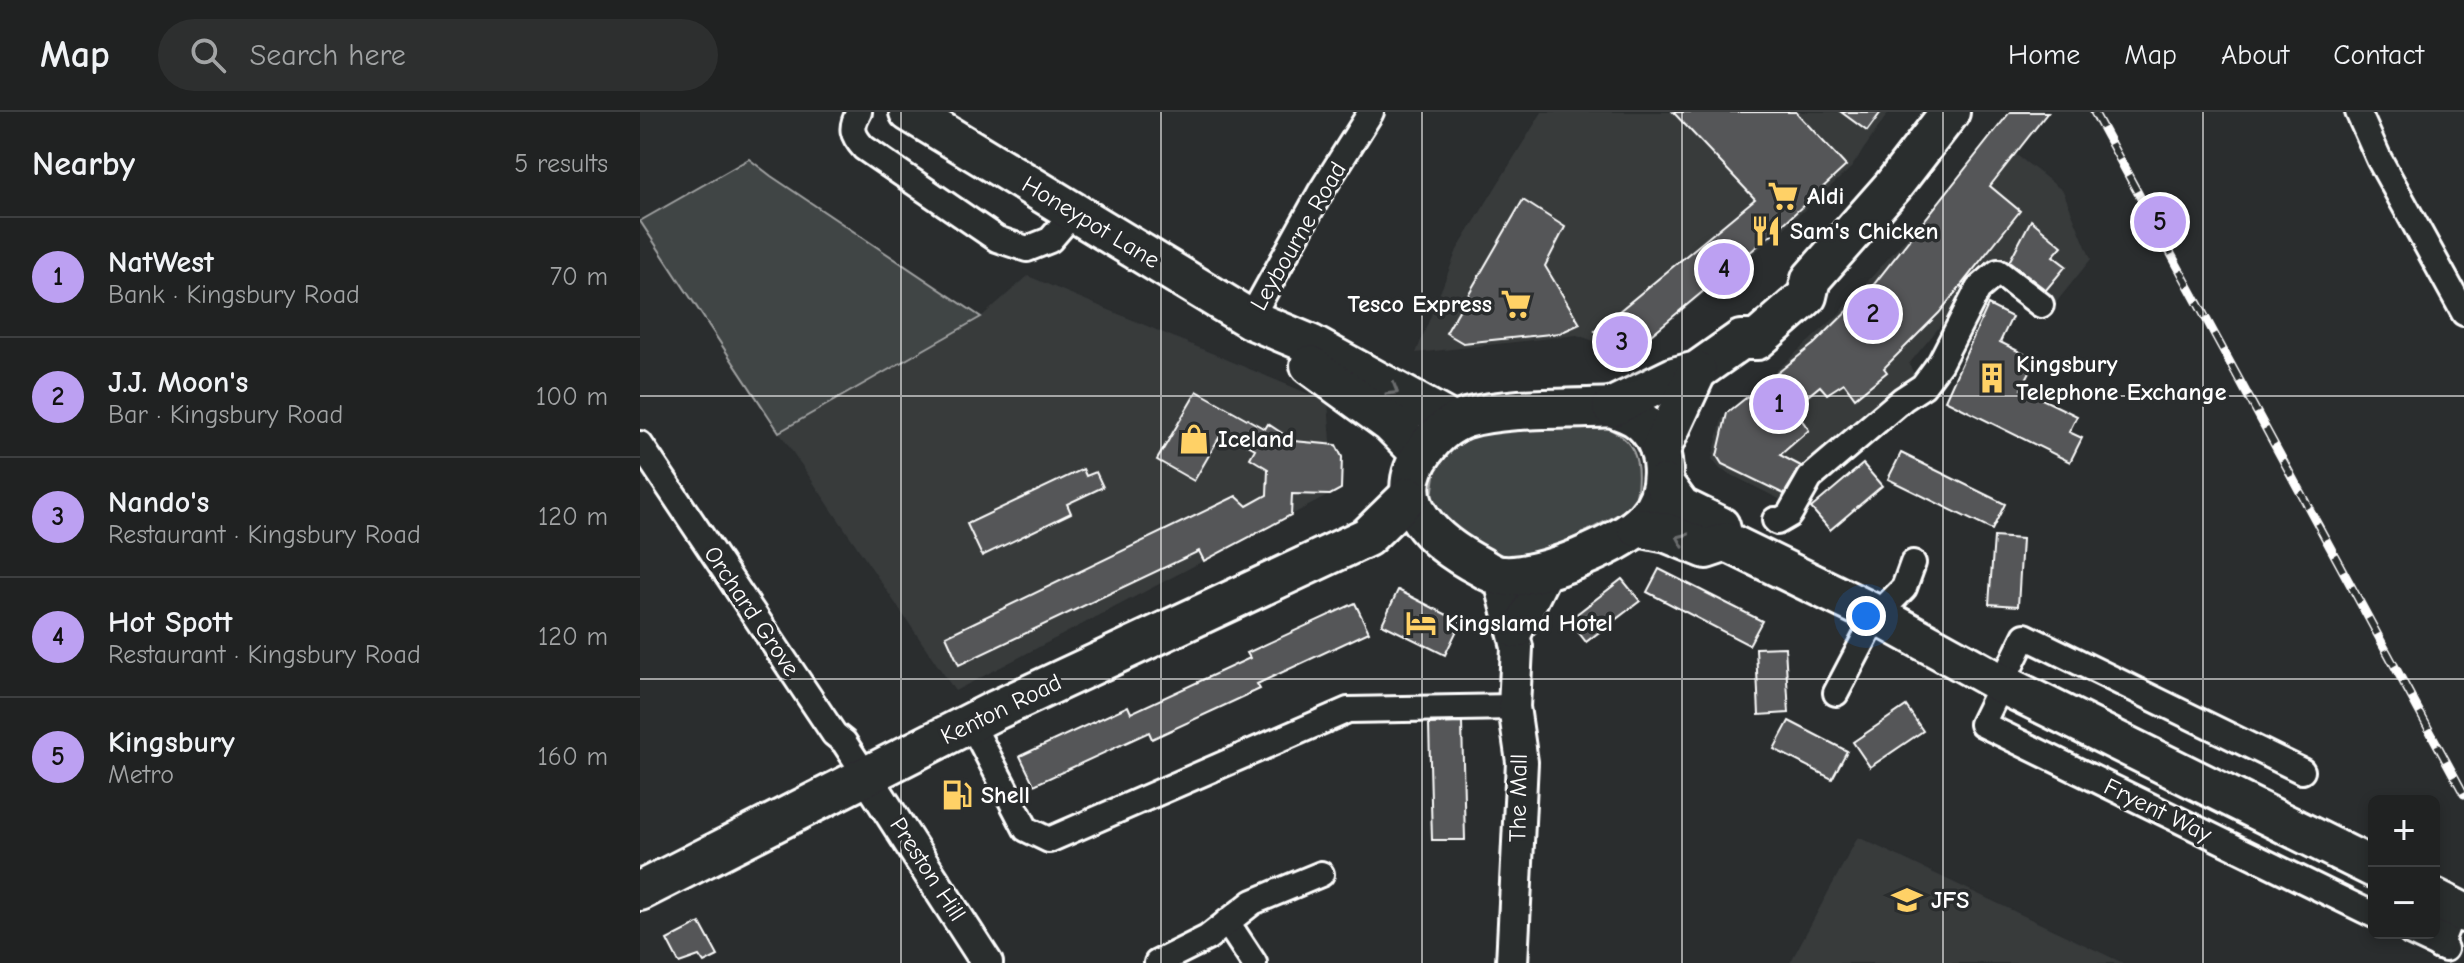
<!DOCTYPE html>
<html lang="en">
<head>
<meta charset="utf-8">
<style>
	:root { --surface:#202222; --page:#2d2f2f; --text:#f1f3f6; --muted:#a2a4a5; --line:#3d3f40; --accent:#bca0f2 }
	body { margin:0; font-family:"Comic Neue",sans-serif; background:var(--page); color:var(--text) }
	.controls { position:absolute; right:24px; bottom:24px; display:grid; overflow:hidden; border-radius:12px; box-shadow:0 4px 12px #0003 }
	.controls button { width:72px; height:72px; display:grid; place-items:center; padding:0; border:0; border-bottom:2px solid var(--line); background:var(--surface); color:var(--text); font:40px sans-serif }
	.you { position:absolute; left:1226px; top:504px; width:28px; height:28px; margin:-20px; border:6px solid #fff; border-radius:50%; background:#1a73e8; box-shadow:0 0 0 12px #1a73e833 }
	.badge { display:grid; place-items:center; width:52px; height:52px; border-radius:50%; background:var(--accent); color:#111; font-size:26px; font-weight:700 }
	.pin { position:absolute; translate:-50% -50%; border:4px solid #fff; box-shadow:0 2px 8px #0006 }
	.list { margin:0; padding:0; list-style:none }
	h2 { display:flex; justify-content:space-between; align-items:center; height:104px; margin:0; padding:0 32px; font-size:34px }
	h2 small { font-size:26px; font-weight:400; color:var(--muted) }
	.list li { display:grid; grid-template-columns:52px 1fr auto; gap:24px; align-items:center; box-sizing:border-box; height:120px; padding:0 32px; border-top:2px solid var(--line) }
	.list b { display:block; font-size:30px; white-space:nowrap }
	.list p { margin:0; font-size:26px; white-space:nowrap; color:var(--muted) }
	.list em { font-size:26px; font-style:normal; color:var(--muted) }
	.icon { flex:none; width:44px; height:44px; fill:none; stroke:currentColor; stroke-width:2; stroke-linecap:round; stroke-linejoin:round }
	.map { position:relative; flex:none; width:1824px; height:851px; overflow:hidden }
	header { display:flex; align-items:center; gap:48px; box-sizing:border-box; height:112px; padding:0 40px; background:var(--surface); border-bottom:2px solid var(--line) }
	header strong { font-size:38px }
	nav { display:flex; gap:44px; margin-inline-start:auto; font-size:28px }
	.search { width:560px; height:72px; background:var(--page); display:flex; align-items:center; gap:20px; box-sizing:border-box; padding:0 28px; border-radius:44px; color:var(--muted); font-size:30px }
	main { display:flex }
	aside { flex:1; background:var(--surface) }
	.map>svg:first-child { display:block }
</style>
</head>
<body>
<header>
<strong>Map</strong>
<div class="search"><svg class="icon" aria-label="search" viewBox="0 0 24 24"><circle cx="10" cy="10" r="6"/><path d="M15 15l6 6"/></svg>Search here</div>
<nav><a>Home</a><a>Map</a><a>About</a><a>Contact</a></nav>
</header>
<main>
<aside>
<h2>Nearby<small>5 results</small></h2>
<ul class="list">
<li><span class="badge">1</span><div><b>NatWest</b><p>Bank · Kingsbury Road</p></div><em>70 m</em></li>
<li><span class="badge">2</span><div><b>J.J. Moon's</b><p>Bar · Kingsbury Road</p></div><em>100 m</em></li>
<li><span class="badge">3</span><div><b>Nando's</b><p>Restaurant · Kingsbury Road</p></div><em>120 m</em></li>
<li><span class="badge">4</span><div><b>Hot Spott</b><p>Restaurant · Kingsbury Road</p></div><em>120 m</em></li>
<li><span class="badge">5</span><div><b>Kingsbury</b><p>Metro</p></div><em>160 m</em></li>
</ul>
</aside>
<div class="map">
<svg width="1824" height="851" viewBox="0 0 1824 851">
	<rect width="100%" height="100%" fill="#2a2d2e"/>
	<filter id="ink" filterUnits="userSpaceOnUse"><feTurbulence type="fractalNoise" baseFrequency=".0125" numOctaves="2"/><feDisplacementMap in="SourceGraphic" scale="16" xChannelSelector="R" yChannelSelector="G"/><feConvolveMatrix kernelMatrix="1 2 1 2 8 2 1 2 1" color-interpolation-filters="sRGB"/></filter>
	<g filter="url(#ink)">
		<g fill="#373a3b">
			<polygon points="902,0 1249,0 1211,56 1140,120 990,242 937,223 776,241 817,138"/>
			<polygon points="1355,26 1423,79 1451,147 1402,208 1354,167 1334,173 1269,252 1275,264 1166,357 1145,390 1080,357 1072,347 1082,307 1197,204"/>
			<polygon points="388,164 688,290 695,380 315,579 139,320 341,205"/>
			<polygon points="1218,725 1483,851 1150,851"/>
		</g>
		<g fill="#414445" stroke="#a0a2a2" stroke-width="2">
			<polygon points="109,47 131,64 341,205 139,320 0,109"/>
			<path d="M953,311C997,323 1003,349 995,391C978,405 888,452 867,448C851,445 799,410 790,398L797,349L829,323Z"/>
		</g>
		<g fill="#555758" stroke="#fff" stroke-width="2">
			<polygon points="1033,0 1156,0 1206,54 1139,116 1005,228 990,234 975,234 955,219 1115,87"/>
			<polygon points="1201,0 1241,0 1227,19"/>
			<polygon points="1370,0 1408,0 1350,74 1380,99 1299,201 1244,256 1247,260 1215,286 1204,271 1187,282 1180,274 1153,296 1169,318 1140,343 1161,354 1144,382 1082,352 1077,344 1087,301 1174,232 1231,176"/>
			<polygon points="883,88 925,115 905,154 940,212 920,221 823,231 806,221"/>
			<polygon points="1391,108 1422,134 1413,144 1426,154 1406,178 1369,150"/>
			<polygon points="1348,193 1372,205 1360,230 1396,248 1381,277 1437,304 1429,320 1442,326 1430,350 1305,288"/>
			<polygon points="557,279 625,317 628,312 654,329 696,333 702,345 701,377 690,383 652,382 651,403 564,449 559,439 319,553 306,524 596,384 607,394 627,383 628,357 610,346 615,337 583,319 554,369 517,348"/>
			<polygon points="1261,341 1365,392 1352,418 1248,367"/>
			<polygon points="1223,352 1242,374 1190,418 1171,396"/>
			<polygon points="443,357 446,364 456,360 463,375 427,392 431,401 342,444 327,412"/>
			<polygon points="1354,425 1382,427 1378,494 1349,492"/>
			<polygon points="1019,457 1122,509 1109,533 1007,480"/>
			<polygon points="982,467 1000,489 946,530 929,508"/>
			<polygon points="758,478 821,510 805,543 742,512"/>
			<polygon points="715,491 729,520 617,572 620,577 512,627 509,620 394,673 380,644 488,594 491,601 610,546 607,541"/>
			<polygon points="1145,535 1149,601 1119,603 1116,536"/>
			<polygon points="1266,594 1283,619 1230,655 1213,630"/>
			<polygon points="1149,609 1207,639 1192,667 1134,637"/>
			<polygon points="822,611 825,728 792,728 789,612"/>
			<polygon points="60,811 78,844 64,851 59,844 39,851 27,828"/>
		</g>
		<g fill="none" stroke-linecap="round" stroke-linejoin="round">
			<g stroke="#fff" stroke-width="30">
				<g id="minor">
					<path d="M219,0C210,16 212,23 224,36L357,127L387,137L410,128L435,99"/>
					<polyline points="1718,0 1739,47 1824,201"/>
					<polyline points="610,207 680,81 731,0"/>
					<polyline points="0,332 194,622 204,630 227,665"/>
					<polyline points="1135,408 1137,410 1149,403 1170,366 1263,287 1283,274 1300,251 1338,177 1358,160 1401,193"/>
					<polyline points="1196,581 1237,503 1264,476 1273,451"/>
					<polyline points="331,611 386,717 409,728 708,598 874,595"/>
					<polyline points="1662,659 1385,524 1342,612 1734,803"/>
					<polyline points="587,810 614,851"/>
					<polyline points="1771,821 1805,837"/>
					<polyline points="1799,835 1814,796"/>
					<polyline points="517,851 567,826 613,790 681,762"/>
				</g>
			</g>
			<g stroke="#fff" stroke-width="36">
				<g id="tertiary">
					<polyline points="859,465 877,535 874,595 882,650 872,851"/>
					<polyline points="876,521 906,461"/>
					<polyline points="227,665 347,851"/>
				</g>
			</g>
			<g stroke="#fff" stroke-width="44">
				<g id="primary">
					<polyline points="269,0 610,207 670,232 814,311"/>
					<polyline points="670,253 750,311 781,342"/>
					<path d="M972,295C980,299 992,302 999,308C1029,331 1030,380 1006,406C983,433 898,467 863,464C855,464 847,459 841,455C797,432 745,391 784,339C794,325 808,312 826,306C868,294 927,298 972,295Z"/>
					<polyline points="972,295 1034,265 1057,259 1101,228 1117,228 1167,184 1171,167 1253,74 1310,0"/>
					<polyline points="1020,339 1057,259"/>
					<polyline points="1024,372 1041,395 1080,414 1084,429"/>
					<polyline points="997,415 1027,421 1066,437 1087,430 1237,503 1362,572 1734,756"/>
					<polyline points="0,779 354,599 727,425 769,384"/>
					<polyline points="1794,786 1824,801"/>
				</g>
			</g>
			<use href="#minor" stroke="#2a2d2e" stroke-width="24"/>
			<use href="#tertiary" stroke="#2a2d2e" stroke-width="30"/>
			<use href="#primary" stroke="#2a2d2e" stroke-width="38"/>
			<g stroke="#fff" stroke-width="9">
				<polyline id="rail" points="1454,0 1824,682"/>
			</g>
			<use href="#rail" stroke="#2a2d2e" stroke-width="6" stroke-dasharray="18" stroke-linecap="butt"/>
		</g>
		<defs><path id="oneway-chevron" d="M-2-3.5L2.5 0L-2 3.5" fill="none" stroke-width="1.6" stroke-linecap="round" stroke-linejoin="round" transform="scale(2)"/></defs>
		<g stroke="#6a6c6d">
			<use href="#oneway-chevron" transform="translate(753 278) rotate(31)"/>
			<use href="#oneway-chevron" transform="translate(1042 427) rotate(-157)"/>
		</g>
	</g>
	<path fill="none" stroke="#fff" stroke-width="2" stroke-opacity="0.55" d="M261,0V851M521,0V851M782,0V851M1042,0V851M1303,0V851M1563,0V851M0,284H1824M0,567H1824"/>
	<defs>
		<g id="supermarket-bare" transform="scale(2.4)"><path d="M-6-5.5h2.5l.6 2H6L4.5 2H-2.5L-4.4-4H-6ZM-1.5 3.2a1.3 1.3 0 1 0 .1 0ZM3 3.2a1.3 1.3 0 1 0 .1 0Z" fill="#ffd166" stroke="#2a2d2e" stroke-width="2.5" paint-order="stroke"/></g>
		<g id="restaurant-bare" transform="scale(2.4)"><path d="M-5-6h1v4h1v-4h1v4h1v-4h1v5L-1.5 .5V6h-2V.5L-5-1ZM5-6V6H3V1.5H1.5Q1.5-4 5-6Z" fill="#ffd166" stroke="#2a2d2e" stroke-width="2.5" paint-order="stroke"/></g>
		<g id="building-bare" transform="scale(2.4)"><path d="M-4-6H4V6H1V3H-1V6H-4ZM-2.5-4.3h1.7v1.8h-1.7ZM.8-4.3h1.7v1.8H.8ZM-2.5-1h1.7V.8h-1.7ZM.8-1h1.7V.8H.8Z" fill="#ffd166" stroke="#2a2d2e" stroke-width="2.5" paint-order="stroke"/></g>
		<g id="shop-bare" transform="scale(2.4)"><path d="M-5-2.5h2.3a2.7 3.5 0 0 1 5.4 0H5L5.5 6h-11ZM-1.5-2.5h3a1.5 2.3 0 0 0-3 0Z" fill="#ffd166" stroke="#2a2d2e" stroke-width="2.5" paint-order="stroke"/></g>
		<g id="hotel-bare" transform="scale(2.4)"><path d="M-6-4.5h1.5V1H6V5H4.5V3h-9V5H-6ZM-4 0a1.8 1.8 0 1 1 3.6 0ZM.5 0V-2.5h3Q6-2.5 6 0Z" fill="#ffd166" stroke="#2a2d2e" stroke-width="2.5" paint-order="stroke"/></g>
		<g id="fuel-bare" transform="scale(2.4)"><path d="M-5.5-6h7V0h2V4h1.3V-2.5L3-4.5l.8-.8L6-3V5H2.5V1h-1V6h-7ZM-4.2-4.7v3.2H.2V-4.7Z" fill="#ffd166" stroke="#2a2d2e" stroke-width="2.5" paint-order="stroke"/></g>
		<g id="school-bare" transform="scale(2.4)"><path d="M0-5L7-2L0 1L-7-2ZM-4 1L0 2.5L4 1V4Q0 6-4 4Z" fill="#ffd166" stroke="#2a2d2e" stroke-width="2.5" paint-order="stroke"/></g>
	</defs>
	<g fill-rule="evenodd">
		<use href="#supermarket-bare" x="1143" y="84"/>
		<use href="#restaurant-bare" x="1126" y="119"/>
		<use href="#supermarket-bare" x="876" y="192"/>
		<use href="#building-bare" x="1352" y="266"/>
		<use href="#shop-bare" x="554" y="327"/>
		<use href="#hotel-bare" x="781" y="511"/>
		<use href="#fuel-bare" x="317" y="683"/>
		<use href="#school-bare" x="1267" y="788"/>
	</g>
	<g text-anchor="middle" stroke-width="7" stroke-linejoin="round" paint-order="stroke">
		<g font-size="24" font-weight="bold" fill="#fff" stroke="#2a2d2e" text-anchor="start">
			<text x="1167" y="92">Aldi</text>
			<text x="1150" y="127">Sam's Chicken</text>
			<text x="852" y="200" text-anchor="end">Tesco Express</text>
			<text x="1376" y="260">Kingsbury<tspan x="1376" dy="28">Telephone Exchange</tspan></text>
			<text x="578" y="335">Iceland</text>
			<text x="805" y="519">Kingslamd Hotel</text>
			<text x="341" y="691">Shell</text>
			<text x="1291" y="796">JFS</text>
		</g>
		<g font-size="24" fill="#fff" stroke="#2a2d2e">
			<text transform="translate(451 110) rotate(31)" y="8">Honeypot Lane</text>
			<text transform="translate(658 124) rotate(-60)" y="8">Leybourne Road</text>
			<text transform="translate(112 499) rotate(56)" y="8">Orchard Grove</text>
			<text transform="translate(361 597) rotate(-26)" y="8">Kenton Road</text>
			<text transform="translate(878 686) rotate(-89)" y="8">The Mall</text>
			<text transform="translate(1518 698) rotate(26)" y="8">Fryent Way</text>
			<text transform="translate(288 757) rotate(57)" y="8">Preston Hill</text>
		</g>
	</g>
</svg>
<div class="controls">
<button>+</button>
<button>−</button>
</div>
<div class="you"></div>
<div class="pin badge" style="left:1139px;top:292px">1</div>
<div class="pin badge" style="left:1233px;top:202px">2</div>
<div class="pin badge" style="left:982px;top:230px">3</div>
<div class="pin badge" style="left:1084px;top:157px">4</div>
<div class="pin badge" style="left:1520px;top:110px">5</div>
</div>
</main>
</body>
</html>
